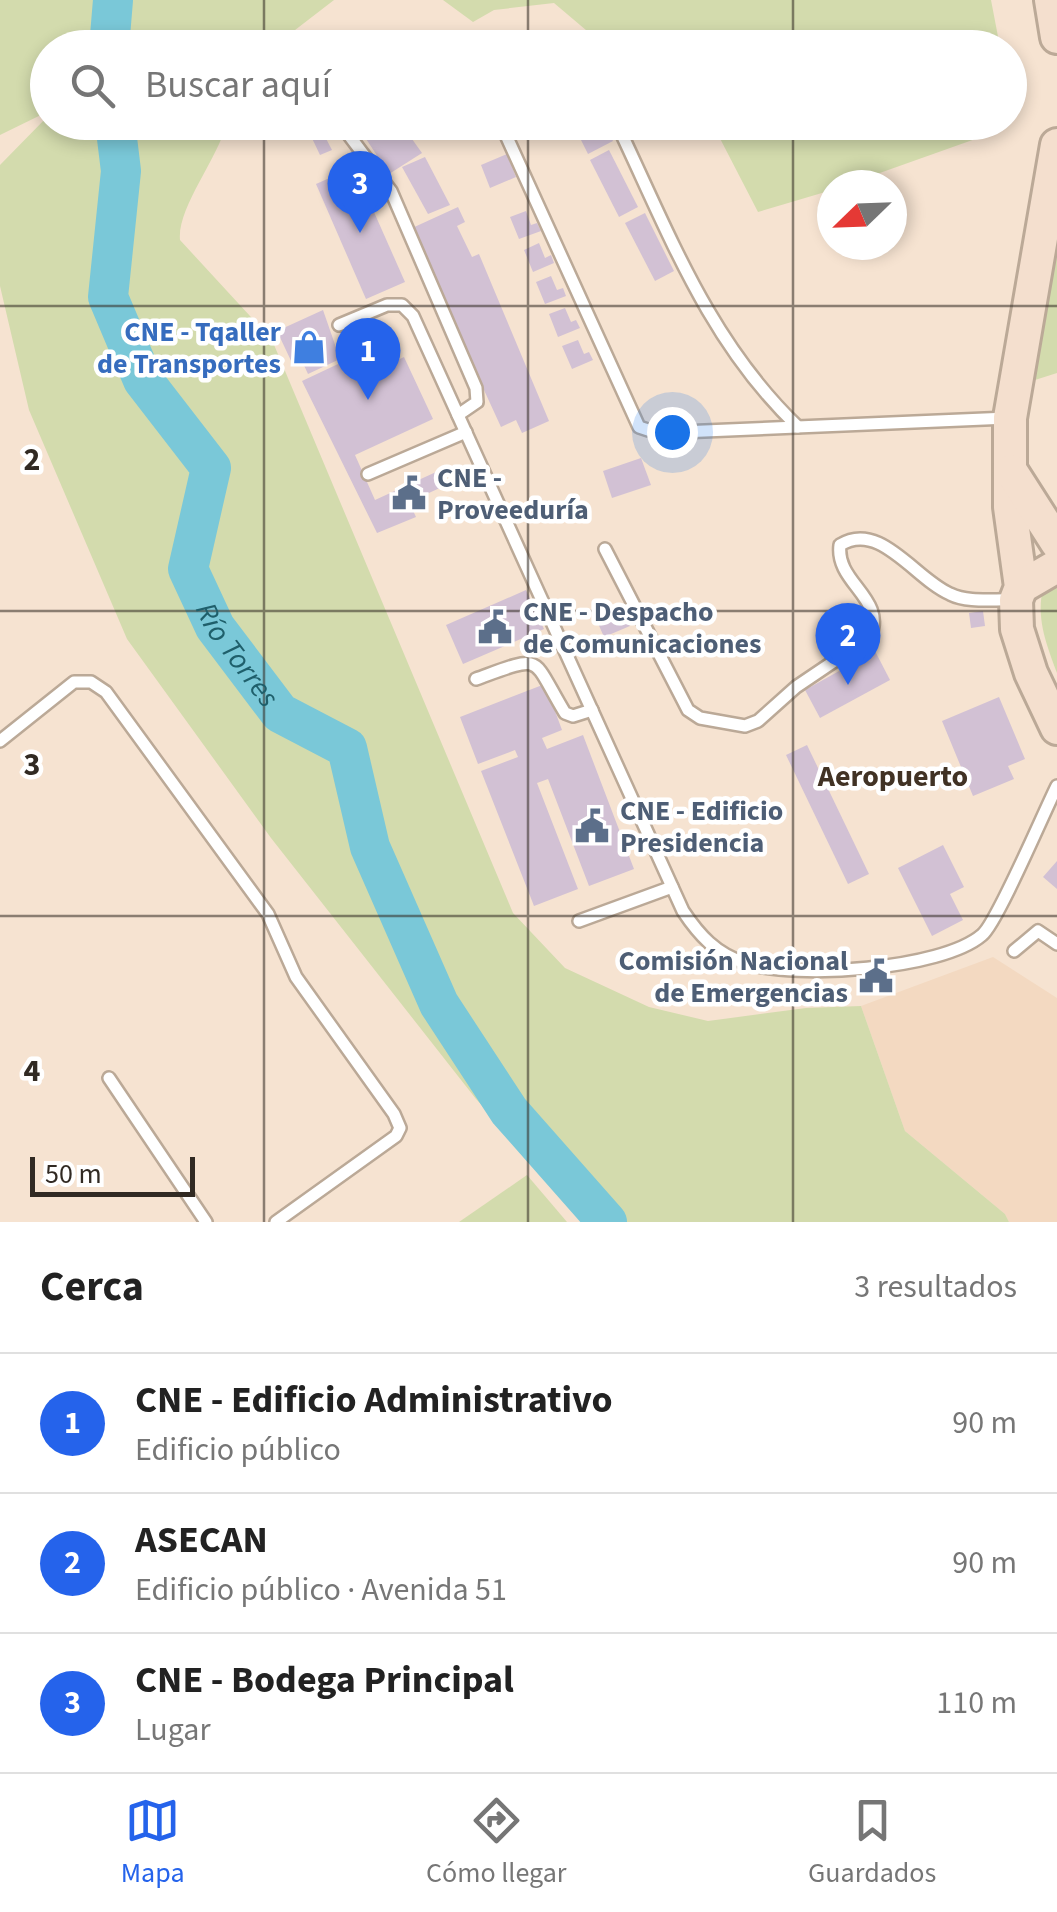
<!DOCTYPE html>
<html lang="es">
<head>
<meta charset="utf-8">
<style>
	:root { --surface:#fff; --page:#f6f6f6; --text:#222; --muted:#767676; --line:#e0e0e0; --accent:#2563eb }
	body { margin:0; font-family:"Source Sans 3",sans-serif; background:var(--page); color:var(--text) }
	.compass { position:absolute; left:817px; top:170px; width:90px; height:90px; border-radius:50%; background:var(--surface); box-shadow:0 5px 15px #0003; rotate:247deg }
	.scale { position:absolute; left:30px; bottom:25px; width:165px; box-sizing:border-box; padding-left:10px; border:5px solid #312a23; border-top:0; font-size:28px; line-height:35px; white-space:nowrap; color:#312a23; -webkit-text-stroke:8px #fff; paint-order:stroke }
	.you { position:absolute; left:672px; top:432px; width:35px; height:35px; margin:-25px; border:8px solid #fff; border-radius:50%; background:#1a73e8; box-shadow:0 0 0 15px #1a73e833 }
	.badge { display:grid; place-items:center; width:65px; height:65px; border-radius:50%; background:var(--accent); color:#fff; font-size:32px; font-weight:700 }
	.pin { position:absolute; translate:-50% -82px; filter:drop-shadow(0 2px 5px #0008) }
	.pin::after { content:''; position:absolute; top:52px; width:35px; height:30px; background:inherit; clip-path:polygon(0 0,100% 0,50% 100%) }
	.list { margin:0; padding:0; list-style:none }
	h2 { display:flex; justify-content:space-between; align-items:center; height:130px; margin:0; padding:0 40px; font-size:42px }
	h2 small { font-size:32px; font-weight:400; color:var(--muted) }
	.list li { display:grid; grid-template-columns:65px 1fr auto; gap:30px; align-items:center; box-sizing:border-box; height:140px; padding:0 40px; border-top:2px solid var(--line) }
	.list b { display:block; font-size:38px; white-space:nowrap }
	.list p { margin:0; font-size:32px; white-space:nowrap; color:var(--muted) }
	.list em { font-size:32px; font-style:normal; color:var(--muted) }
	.icon { flex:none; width:55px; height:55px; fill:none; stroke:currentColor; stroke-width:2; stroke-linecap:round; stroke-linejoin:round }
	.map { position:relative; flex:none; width:1057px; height:1222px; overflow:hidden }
	.search { position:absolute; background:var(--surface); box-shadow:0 5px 15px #0003; left:30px; right:30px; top:30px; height:110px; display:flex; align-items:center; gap:25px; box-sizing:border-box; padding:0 35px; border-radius:55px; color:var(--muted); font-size:38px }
	.sheet { height:550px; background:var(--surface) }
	nav { display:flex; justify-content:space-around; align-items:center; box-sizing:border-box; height:140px; border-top:2px solid var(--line); background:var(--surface); font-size:28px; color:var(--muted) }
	nav a { display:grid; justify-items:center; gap:5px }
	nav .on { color:var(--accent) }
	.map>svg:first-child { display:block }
</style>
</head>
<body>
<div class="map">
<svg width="1057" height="1222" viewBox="0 0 1057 1222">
	<rect width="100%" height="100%" fill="#f6e3d1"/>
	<polygon fill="#f3d9c1" points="993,957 1057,998 1057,1222 1009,1222 1005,1214 905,1131 861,1006"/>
	<g fill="#d3dbad">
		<polygon points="0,0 334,0 273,47 48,48 47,112 0,135"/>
		<polygon points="443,0 991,0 1000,47 606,47 554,3 494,10 473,22"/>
		<path d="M47,117L48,122L227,123C217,160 177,208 180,240L272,340L513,913L565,968L649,1007L708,1021L806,1008L861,1006L905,1131L1005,1214L1009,1222H591L476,1099L271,838L127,639L29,410L0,286V165Z"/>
		<polygon points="712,123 1006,123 995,132 846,185 832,185 832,190 758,212"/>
		<polygon points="1057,246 1057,373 1035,380"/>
		<path d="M1057,581V673C1047,646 1037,621 1042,593Z"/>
		<polygon points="527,1175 567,1222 459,1222"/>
	</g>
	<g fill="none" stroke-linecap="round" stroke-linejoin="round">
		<g stroke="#7ac8d8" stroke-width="40">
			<polyline points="109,48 113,0"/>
			<path id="s1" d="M115,122L121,171L108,297L143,380L211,468L188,569L215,627L280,713L347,748L370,847L439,1004L509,1111L607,1222"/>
		</g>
	</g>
	<g fill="#d2c1d4">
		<polygon points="355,122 402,125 422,153 389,174"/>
		<polygon points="572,122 604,122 613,141 588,154"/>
		<polygon points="321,129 332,150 320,155 310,134"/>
		<polygon points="609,150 638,207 619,217 590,160"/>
		<polygon points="507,154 516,177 490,188 481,165"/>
		<polygon points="425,157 450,205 428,214 402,167"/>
		<polygon points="354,167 405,282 366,299 316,184"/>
		<polygon points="458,207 465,222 457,226 472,257 479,254 549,421 522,433 516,420 501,427 410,229"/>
		<polygon points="526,211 531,225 537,223 541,231 519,239 510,217"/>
		<polygon points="645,213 674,271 655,281 625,223"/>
		<polygon points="539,243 545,258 551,255 554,263 533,272 524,250"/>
		<polygon points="551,276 557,290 563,288 566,296 545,304 536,282"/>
		<polygon points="565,308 571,322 576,320 580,328 558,337 549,314"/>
		<polygon points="323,310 340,359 308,374 302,361 293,365 277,331"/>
		<polygon points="578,340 584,354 589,352 593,360 572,369 562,346"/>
		<polygon points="372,348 381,368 404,357 433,419 355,455 375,500 436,472 442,487 409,502 416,517 377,533 302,381"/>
		<polygon points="641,458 651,485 612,498 603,471"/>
		<polygon points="526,590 544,629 463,664 446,625"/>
		<polygon points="620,603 630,626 604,637 594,614"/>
		<polygon points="983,611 985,626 971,628 969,613"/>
		<polygon points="875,651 890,680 820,718 805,690"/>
		<polygon points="545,684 562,730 542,738 547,749 583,735 634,869 589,886 548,779 537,783 578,889 534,906 481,771 518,757 515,750 478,764 460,717"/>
		<polygon points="999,697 1025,759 1008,766 1014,779 973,796 942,721"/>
		<polygon points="807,745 869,874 848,884 786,755"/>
		<polygon points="943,845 964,887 950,894 963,920 932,936 898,868"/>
		<polygon points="1057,861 1057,889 1043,877"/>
	</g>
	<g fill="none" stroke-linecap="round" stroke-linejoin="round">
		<g stroke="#bba997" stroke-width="16">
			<g id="service">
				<polyline points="339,122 391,191 476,388 477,402 458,415"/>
				<polyline points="500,122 639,427 657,433 1008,418"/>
				<path d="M616,122C669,233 708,341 798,427"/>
				<path d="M339,325L387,305H402L413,316L683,911C699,935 716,954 745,963C796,979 941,970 982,935C997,923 1044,812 1057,786"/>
				<polyline points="368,474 466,432"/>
				<path d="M605,549L688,710L700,718L745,726L758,721L796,687L870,637C887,598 835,583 840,545C880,520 915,579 950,594C968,603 994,599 1014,600"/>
				<path d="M476,679C545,654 530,655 565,713L573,716L592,710"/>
				<polyline points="0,741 74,682 91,682 106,692 268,914 296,977 394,1114 400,1128 396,1136 276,1222"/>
				<polyline points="579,921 672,887"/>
				<polyline points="1014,951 1038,931 1057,944"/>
				<polyline points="109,1078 206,1222"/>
			</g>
		</g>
		<g stroke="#bba997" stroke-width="38">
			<g id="secondary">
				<polyline points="1051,0 1057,37"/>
				<polyline points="1057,145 1010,418 1010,507 1021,587 1016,600 1017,629 1031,673 1057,728"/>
				<polyline points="1011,471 1057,543"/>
				<polyline points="1021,587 1057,566"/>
			</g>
		</g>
		<use href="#service" stroke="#fff" stroke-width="11"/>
		<use href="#secondary" stroke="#f4dfce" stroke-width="32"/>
	</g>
	<path fill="none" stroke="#312a23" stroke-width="2.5" stroke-opacity="0.55" d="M264,0V48M528,0V48M793,0V48M264,122V1222M528,122V1222M793,122V1222M0,306H1057M0,611H1057M0,916H1057"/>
	<defs>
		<g id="shop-bare" transform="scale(2.7)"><path d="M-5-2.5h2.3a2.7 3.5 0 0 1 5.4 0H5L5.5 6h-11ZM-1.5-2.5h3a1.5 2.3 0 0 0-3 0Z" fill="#3f7fe0" stroke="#fff" stroke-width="2.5" paint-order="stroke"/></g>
		<g id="civic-bare" transform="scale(2.7)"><path d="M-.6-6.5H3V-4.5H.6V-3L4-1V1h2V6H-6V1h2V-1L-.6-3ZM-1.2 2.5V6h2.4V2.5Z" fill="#5c6f8a" stroke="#fff" stroke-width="2.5" paint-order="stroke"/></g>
	</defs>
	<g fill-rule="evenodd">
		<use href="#shop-bare" x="309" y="347"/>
		<use href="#civic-bare" x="409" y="493"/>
		<use href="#civic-bare" x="495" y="627"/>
		<use href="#civic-bare" x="592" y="826"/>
		<use href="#civic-bare" x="876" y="976"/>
	</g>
	<g text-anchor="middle" stroke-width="9" stroke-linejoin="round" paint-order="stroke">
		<g font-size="28" font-weight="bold" fill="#366cbe" stroke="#fff" text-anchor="end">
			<text x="281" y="341">CNE - Tqaller<tspan x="281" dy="32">de Transportes</tspan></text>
		</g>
		<g font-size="28" font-weight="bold" fill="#4e5e75" stroke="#fff" text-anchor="start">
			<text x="437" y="487">CNE -<tspan x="437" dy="32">Proveeduría</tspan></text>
			<text x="523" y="621">CNE - Despacho<tspan x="523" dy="32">de Comunicaciones</tspan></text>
			<text x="620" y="820">CNE - Edificio<tspan x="620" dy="32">Presidencia</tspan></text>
			<text x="848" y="970" text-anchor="end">Comisión Nacional<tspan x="848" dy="32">de Emergencias</tspan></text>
		</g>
		<g font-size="30" font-style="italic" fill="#1f5f6b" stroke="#fff">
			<text dy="10" stroke="none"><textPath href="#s1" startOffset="580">Río Torres</textPath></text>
		</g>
		<g font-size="30" font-weight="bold" fill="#413224" stroke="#fff">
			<text x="893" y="786">Aeropuerto</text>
		</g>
	</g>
	<g font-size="32" text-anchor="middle" font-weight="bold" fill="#312a23" stroke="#fff" stroke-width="9" stroke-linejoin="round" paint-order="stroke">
		<text x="32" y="470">2</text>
		<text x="32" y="775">3</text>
		<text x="32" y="1081">4</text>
	</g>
</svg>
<svg class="compass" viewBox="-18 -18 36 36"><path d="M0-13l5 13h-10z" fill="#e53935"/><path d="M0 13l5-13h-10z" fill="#767676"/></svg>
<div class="scale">50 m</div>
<div class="you"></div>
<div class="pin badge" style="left:368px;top:400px">1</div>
<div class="pin badge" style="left:848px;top:685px">2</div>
<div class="pin badge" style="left:360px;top:233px">3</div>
<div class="search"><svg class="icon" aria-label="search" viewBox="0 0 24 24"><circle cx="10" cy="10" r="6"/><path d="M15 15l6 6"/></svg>Buscar aquí</div>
</div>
<section class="sheet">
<h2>Cerca<small>3 resultados</small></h2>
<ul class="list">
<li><span class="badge">1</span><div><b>CNE - Edificio Administrativo</b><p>Edificio público</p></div><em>90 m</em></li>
<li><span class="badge">2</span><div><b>ASECAN</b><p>Edificio público · Avenida 51</p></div><em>90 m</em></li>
<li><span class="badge">3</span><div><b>CNE - Bodega Principal</b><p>Lugar</p></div><em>110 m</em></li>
</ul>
</section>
<nav>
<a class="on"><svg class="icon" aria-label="map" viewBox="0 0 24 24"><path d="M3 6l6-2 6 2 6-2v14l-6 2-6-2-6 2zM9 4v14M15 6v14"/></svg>Mapa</a>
<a><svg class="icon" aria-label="directions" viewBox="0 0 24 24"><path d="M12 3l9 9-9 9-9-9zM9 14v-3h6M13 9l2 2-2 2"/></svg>Cómo llegar</a>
<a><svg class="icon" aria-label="saved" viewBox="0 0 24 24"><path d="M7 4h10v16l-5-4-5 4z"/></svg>Guardados</a>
</nav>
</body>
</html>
